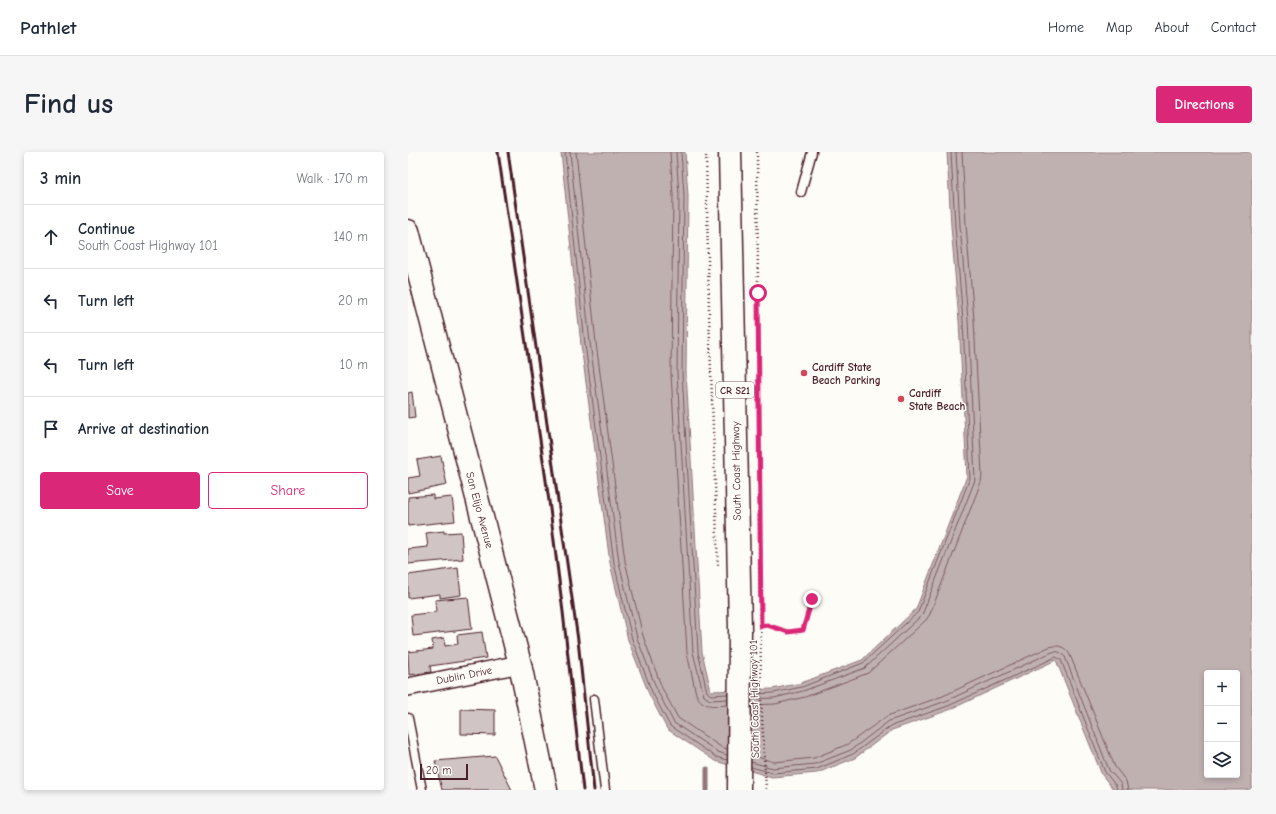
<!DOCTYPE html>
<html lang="en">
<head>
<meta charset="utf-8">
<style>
	:root { --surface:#fff; --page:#f6f6f7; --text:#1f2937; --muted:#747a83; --line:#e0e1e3; --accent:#db2777 }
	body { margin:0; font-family:"Comic Neue",sans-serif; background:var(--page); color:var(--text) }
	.controls { position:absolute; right:12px; bottom:12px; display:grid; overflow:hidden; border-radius:4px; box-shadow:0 2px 6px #0003 }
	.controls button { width:36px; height:36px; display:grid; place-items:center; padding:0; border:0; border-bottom:1px solid var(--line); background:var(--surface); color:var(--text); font:20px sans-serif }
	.scale { position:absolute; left:12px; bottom:10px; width:48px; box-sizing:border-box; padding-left:4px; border:2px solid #4a1f2b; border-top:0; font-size:11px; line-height:14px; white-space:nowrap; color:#4a1f2b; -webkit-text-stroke:3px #fdfcf7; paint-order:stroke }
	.stop { position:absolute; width:12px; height:12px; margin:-9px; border:3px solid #db2777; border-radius:50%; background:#fff }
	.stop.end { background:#db2777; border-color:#fff; box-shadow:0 1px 4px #0008 }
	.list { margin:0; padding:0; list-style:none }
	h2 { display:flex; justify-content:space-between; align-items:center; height:52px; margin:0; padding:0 16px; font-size:17px }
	h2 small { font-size:13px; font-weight:400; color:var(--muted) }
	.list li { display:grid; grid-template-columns:26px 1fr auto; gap:12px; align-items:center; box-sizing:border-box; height:64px; padding:0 16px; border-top:1px solid var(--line) }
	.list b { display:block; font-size:15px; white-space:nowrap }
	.list p { margin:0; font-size:13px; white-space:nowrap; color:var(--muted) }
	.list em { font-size:13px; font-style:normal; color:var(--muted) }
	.actions { display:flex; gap:8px; padding:12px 16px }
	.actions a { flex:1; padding:9px 0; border:1px solid var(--accent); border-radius:4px; text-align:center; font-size:14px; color:var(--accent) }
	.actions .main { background:var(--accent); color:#fff }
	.icon { flex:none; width:22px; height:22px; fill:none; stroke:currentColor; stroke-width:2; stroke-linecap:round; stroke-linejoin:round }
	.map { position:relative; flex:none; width:844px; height:638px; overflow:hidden; border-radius:4px }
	header { display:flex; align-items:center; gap:24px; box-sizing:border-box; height:56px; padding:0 20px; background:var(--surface); border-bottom:1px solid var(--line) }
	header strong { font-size:19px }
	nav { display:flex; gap:22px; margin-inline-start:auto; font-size:14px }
	.intro { display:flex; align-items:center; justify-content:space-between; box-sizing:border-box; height:96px; padding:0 24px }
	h1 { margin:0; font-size:28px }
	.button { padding:10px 18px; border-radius:4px; background:var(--accent); color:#fff; font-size:14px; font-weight:700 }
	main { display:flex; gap:24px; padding:0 24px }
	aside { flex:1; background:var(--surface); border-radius:4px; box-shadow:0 2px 6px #0003 }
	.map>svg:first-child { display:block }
</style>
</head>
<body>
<header>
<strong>Pathlet</strong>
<nav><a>Home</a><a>Map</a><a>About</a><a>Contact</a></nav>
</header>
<div class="intro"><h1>Find us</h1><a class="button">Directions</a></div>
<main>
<aside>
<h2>3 min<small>Walk · 170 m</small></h2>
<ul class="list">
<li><svg class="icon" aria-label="ahead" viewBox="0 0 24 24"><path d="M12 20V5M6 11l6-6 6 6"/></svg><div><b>Continue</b><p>South Coast Highway 101</p></div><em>140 m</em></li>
<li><svg class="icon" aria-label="left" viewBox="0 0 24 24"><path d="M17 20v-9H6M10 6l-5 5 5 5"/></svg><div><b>Turn left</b></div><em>20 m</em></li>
<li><svg class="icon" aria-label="left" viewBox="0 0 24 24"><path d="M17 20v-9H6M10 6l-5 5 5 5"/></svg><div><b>Turn left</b></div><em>10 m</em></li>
<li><svg class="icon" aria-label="arrive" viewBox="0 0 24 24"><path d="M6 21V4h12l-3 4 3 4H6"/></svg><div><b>Arrive at destination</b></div></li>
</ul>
<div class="actions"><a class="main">Save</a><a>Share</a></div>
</aside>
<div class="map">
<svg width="844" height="638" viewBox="0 0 844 638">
	<rect width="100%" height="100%" fill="#fdfcf7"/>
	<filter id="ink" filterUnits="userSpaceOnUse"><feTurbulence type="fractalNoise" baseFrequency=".025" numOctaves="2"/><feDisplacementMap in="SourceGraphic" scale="8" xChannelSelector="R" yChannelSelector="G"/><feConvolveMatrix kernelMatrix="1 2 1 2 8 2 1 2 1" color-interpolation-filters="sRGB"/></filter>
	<g filter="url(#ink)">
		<path fill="#c0b1b1" stroke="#91777b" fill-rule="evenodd" d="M153,0H277L280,43L278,220L294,500L303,539L364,537L393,531L454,508L508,457L559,324L551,169L543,74L539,0H844V638H706L694,623L648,508L541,558L484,578L447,606L409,621L364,625L307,609L259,577L241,542L220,488L202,411L173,193ZM799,521H829V623H799Z"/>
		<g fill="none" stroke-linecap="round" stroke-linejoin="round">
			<g stroke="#795961" stroke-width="1">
				<polyline points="157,0 177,192 206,411 224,487 244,540 262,574 308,605 319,608"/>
				<polyline points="162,0 182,191 211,410 229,486 249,538 266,571 310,600 319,603"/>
				<polyline points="168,0 188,191 217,409 235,484 254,536 270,566 313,595 319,597"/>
				<path d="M262,0L265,43L263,221L279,501L288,542C294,556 307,554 320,553"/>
				<polyline points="268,0 271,43 269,221 285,500 296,544 302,548 320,547"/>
				<polyline points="273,0 276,43 274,221 290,500 299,540 303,543 320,542"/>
				<polyline points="344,542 365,541 394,535 455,511 510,460 562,326 555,169 547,74 543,0"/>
				<polyline points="344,547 366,546 395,539 457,516 514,463 567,328 560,168 552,74 548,0"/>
				<polyline points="344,553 367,552 397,545 460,521 518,468 522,462 573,330 574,323 566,168 558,73 554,0"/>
				<path d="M343,603L366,610L406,606L440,592L479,564L535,544L641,495C650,492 658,495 662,503L707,615L718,629L720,638"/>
				<path d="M343,610L365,616L407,612L443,598L481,569L538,549L644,500C649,499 654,500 657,505L701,618L713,632L714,638"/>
				<polyline points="343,615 365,621 409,617 445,602 483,574 540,554 648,505 653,508 697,620 708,634 709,638"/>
			</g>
			<polyline stroke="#91777b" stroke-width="5" points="299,617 299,638"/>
		</g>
		<g fill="#d0c5c4" stroke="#4a1f2b">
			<polygon points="4,240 7,265 0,266 0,241"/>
			<polygon points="33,304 39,333 0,341 0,326 12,324 9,308"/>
			<polygon points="25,343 25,347 44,345 47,369 0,374 0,345"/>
			<polygon points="36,379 36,381 53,380 55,407 0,412 0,397 20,395 18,381"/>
			<polygon points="50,416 53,443 32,446 32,442 0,446 0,423"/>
			<polygon points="60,445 64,477 5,484 3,463 28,460 27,448"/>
			<polygon points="74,480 78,506 22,514 23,520 1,523 0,500 25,497 24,488 36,486 37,494 50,492 49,483"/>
			<polygon points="53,557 87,558 87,583 53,582"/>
			<polygon points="87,604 104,638 34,638 27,609"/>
		</g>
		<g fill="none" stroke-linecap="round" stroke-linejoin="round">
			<g stroke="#4a1f2b" stroke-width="11">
				<g id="service">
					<polyline points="393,40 404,0"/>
					<polyline points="186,547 197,638"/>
					<polyline points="0,566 14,638"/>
				</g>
			</g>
			<g stroke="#4a1f2b" stroke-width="20">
				<polyline id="minor" points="0,535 112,512"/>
			</g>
			<g stroke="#4a1f2b" stroke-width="25">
				<polyline id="secondary" points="0,79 112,512 138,638"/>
			</g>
			<g stroke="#4a1f2b" stroke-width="25">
				<polyline id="primary" points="322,0 332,477 331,638"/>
			</g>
			<g stroke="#4a1f2b" stroke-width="2.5" stroke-dasharray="1 3" stroke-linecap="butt">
				<polyline points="298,0 301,162 310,415"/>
				<polyline points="349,0 353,547 358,638"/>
				<polyline points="353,474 359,473 380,479 395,479 404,447"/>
			</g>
			<use href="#service" stroke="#fdfcf7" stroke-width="8"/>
			<use href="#minor" stroke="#fdfcf7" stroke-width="17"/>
			<use href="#secondary" stroke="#fdfcf7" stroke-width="22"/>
			<use href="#primary" stroke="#fdfcf7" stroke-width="22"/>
			<g stroke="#4a1f2b" stroke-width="3">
				<polyline points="90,0 141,349 155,460 175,638"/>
				<polyline points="100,0 170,488 186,638"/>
			</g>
		</g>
	</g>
	<g fill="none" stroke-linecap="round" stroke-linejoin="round" filter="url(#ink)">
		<polyline stroke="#db2777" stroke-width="5" points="350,141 353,474 359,473 380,480 395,478 404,447"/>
	</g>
	<g fill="#d1495b" stroke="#fdfcf7" stroke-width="1.5">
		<circle cx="396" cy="221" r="4"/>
		<circle cx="493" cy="247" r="4"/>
	</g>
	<g text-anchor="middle" stroke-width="3" stroke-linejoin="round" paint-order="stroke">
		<rect fill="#fdfcf7" stroke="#806168" stroke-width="1" x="308" y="230" width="38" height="16" rx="3"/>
		<g font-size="10" font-weight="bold" fill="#4a1f2b">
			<text x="327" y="242">CR S21</text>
		</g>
		<g font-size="11" font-weight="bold" fill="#4a1f2b" stroke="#fdfcf7" text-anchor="start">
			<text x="404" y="219">Cardiff State<tspan x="404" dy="13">Beach Parking</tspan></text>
			<text x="501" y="245">Cardiff<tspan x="501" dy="13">State Beach</tspan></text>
		</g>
		<g font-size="11" fill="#4a1f2b" stroke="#fdfcf7">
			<text transform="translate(328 319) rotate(-91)" y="4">South Coast Highway</text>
			<text transform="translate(72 358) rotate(75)" y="4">San Elijo Avenue</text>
			<text transform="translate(56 523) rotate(-11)" y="4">Dublin Drive</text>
			<text transform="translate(346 547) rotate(-91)" y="4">South Coast Highway 101</text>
		</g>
	</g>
</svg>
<div class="controls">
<button>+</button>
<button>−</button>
<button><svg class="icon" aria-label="layers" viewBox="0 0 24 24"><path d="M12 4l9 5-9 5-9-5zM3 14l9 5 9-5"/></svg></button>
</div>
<div class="scale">20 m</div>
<div class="stop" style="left:350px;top:141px"></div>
<div class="stop end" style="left:404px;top:447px"></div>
</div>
</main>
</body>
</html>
